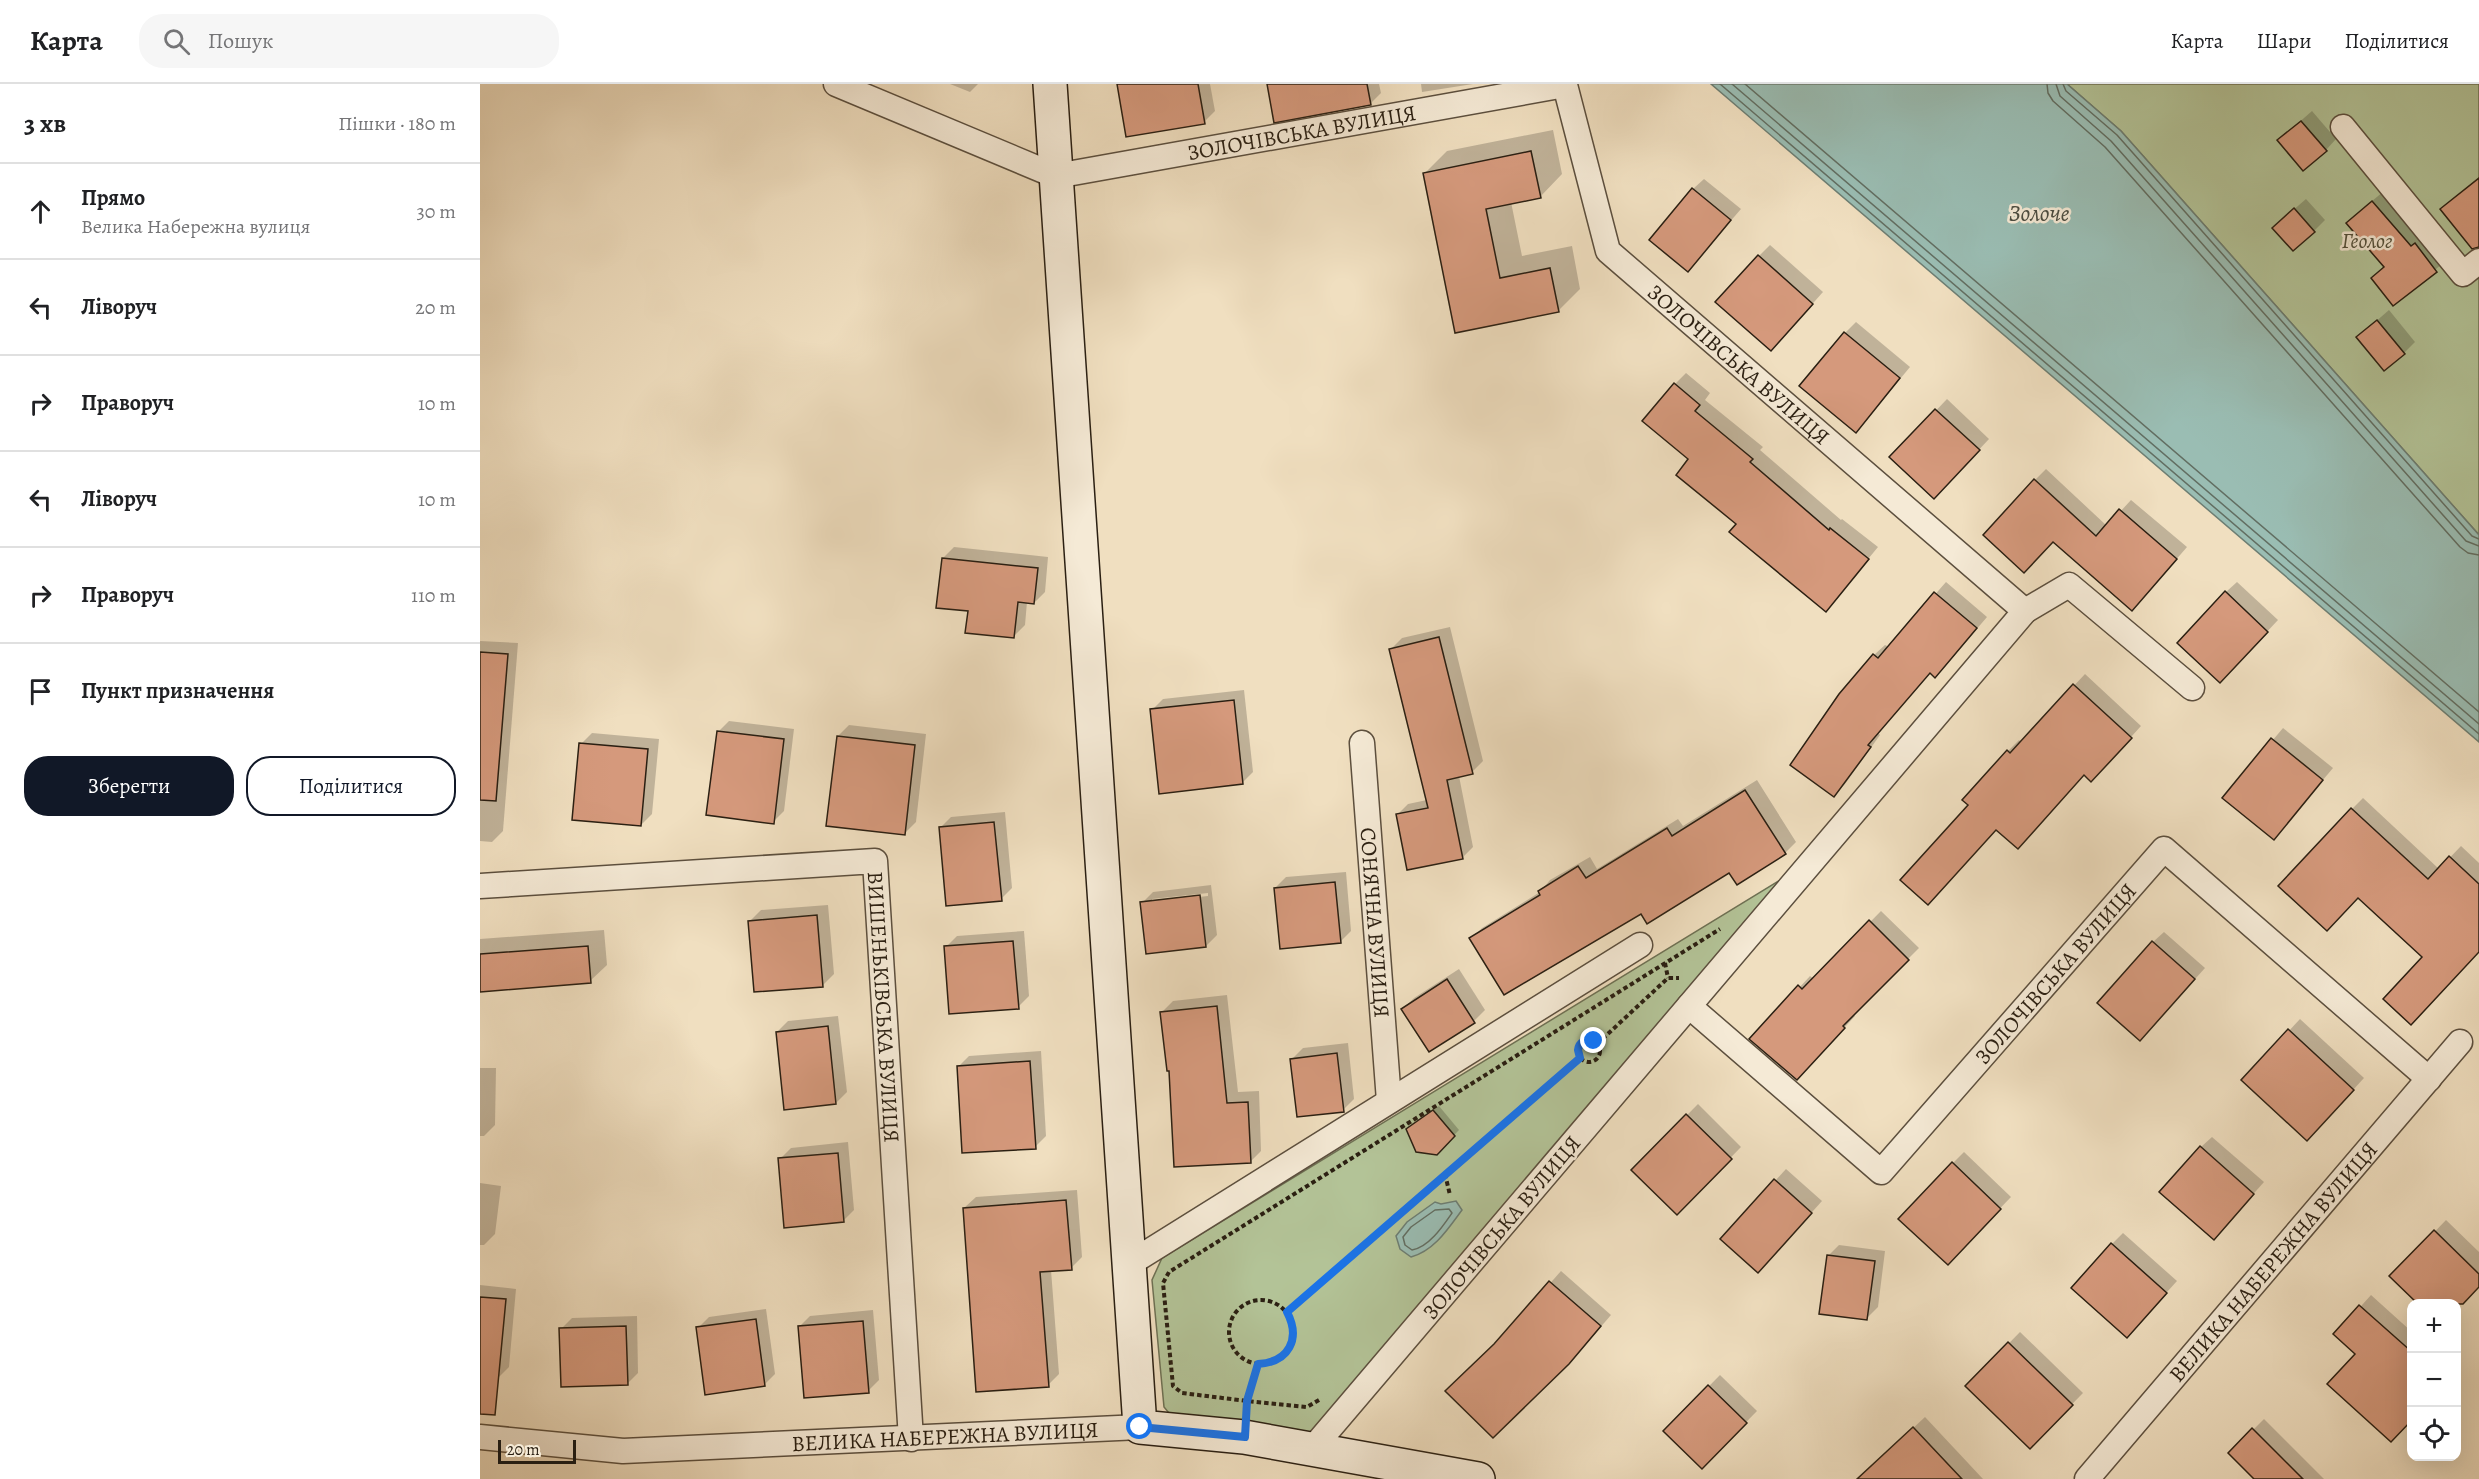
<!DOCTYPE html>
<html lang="uk">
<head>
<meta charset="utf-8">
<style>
	:root { --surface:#fff; --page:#f6f6f6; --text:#202124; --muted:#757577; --line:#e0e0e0; --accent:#111827 }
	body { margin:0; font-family:Alegreya,serif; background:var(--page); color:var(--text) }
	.controls { position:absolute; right:18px; bottom:18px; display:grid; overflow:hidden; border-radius:12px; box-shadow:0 6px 24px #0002 }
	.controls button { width:54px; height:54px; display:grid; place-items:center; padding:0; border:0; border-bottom:2px solid var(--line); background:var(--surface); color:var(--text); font:30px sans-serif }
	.scale { position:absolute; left:18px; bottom:15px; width:78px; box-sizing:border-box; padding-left:6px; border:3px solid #2a1f12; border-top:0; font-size:16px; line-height:21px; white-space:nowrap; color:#2a1f12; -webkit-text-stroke:4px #f5ead6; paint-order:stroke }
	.stop { position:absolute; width:18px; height:18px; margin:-14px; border:4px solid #1a73e8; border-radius:50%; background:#fff }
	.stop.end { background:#1a73e8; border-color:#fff; box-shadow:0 2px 6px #0008 }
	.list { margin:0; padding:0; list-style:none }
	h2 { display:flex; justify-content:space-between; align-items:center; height:78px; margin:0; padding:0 24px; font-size:26px }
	h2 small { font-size:20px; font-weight:400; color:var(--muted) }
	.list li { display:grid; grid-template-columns:39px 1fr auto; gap:18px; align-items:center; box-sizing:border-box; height:96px; padding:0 24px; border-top:2px solid var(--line) }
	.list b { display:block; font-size:22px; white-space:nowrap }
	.list p { margin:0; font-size:20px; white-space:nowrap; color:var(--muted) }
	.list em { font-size:20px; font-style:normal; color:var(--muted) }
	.actions { display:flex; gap:12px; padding:18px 24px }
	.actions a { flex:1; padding:14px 0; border:2px solid var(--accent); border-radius:24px; text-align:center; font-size:21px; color:var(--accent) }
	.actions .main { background:var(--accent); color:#fff }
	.icon { flex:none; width:33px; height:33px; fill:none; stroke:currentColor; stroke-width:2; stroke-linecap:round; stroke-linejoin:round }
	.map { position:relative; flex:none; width:1999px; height:1395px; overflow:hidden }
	header { display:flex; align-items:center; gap:36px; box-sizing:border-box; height:84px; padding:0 30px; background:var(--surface); border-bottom:2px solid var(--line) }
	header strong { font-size:28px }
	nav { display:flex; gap:33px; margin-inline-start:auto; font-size:21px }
	.search { width:420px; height:54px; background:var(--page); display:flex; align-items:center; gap:15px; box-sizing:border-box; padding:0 21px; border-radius:24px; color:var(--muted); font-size:22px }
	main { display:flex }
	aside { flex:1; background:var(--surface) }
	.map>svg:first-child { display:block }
</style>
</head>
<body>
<header>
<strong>Карта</strong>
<div class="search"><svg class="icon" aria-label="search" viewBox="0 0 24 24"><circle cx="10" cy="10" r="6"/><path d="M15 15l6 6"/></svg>Пошук</div>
<nav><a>Карта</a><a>Шари</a><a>Поділитися</a></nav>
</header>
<main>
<aside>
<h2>3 хв<small>Пішки · 180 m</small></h2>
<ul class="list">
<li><svg class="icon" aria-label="ahead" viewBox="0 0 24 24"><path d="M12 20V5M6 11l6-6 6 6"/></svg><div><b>Прямо</b><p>Велика Набережна вулиця</p></div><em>30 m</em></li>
<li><svg class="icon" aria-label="left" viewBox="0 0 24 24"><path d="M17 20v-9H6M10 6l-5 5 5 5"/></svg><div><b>Ліворуч</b></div><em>20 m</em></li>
<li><svg class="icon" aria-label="right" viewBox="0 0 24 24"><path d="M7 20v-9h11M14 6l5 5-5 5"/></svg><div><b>Праворуч</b></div><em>10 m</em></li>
<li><svg class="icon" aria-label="left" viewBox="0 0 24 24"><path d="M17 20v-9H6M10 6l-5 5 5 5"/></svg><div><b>Ліворуч</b></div><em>10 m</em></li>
<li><svg class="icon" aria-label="right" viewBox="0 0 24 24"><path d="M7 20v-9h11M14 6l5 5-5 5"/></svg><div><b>Праворуч</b></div><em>110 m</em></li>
<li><svg class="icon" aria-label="arrive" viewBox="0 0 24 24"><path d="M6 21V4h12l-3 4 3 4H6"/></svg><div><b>Пункт призначення</b></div></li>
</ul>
<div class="actions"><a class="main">Зберегти</a><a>Поділитися</a></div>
</aside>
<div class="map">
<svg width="1999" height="1395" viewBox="0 0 1999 1395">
	<rect width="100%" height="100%" fill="#f0dfc0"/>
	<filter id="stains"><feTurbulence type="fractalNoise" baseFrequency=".00333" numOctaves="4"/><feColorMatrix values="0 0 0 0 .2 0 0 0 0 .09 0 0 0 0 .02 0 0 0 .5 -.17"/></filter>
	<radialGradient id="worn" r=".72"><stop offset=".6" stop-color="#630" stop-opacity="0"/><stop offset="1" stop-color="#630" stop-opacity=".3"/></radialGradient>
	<g fill="#b3c397" stroke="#6e7154" stroke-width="1.5">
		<polygon points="1587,0 1999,0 1999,451 1641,47"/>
		<polygon points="1305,793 829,1355 698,1340 684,1323 672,1196 682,1174"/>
	</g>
	<g fill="#9abdb3" stroke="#6d7e73" stroke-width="1.5">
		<polygon points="1231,0 1587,0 1641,47 1999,451 1999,658"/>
		<path d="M976,1117L982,1126C968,1145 954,1167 931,1173L920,1165L916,1152L927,1138L955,1118L961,1120Z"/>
	</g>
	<g fill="#0003" fill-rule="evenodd">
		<polygon points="470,0 498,0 490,8"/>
		<polygon points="638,0 730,0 735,27 724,38"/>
		<polygon points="788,0 899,0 901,9 890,20"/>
		<polygon points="941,0 993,0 942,8"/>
		<polygon points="1832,27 1856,55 1846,66 1799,56"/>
		<polygon points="1073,46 1082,90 1060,113 1031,118 1042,172 1092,162 1100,205 1078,227 976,247 945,89 967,67"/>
		<polygon points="1224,95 1261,125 1208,186 1213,105"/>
		<polygon points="1904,107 1967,176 1913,220 1893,194 1904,182 1879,128"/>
		<polygon points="1826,115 1845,136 1834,147 1805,133"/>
		<polygon points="1290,161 1343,208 1302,254 1279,172"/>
		<polygon points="1909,226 1935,258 1924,269 1878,253"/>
		<polygon points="1376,238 1430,283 1386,336 1365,249"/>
		<polygon points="1206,289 1230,309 1225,316 1283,363 1280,366 1361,436 1362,435 1398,463 1346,526 1258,440 1211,375 1195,300"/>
		<polygon points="1467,315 1509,355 1465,402 1412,373"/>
		<polygon points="1566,385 1627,442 1651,416 1707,463 1663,514 1555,396"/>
		<polygon points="474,463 568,473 565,508 554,519 547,518 545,541 534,552 463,474"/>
		<polygon points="1466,498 1507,533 1466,581 1451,588 1398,649 1400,651 1365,700 1354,711 1394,571 1405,561 1409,563"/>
		<polygon points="1757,498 1798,536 1751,586 1746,508"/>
		<polygon points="970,543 1003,677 992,688 979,692 993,763 982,774 917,731 928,720 947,716 911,565 922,554"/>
		<polygon points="0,557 38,559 23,747 12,758 0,757"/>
		<polygon points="1605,590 1661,642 1622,685 1490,721 1484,716 1528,667 1539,656 1541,658"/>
		<polygon points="764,606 773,688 762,699 672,626 683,615"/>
		<polygon points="249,637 314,645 304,727 293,738 238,648"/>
		<polygon points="369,641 446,650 436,738 425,749 358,652"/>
		<polygon points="1803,644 1853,684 1794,754 1744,714"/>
		<polygon points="112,649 179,655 172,730 161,741 101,660"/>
		<polygon points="1277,696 1316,758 1305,769 1257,799 1249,787 1162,828 991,855 1002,844 1060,808 1070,796 1110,773 1117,785 1198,735 1203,742"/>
		<polygon points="1883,714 1959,785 1981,762 1999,779 1999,867 1944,873 1878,812 1872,725"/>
		<polygon points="525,728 532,804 521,815 460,744 471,733"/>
		<polygon points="866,788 871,847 860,858 795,804 806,793"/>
		<path d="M731,801L737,851L726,862L662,819L673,808ZM728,809V812L672,818V815Z"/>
		<polygon points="348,821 354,890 343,901 270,837 281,826"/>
		<polygon points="1401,827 1439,864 1373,930 1375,932 1328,984 1272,955 1330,892 1334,895"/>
		<polygon points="124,846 127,881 110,897 0,906 0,855"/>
		<polygon points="544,847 549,912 538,923 466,863 477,852"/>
		<polygon points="1684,848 1725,884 1671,944 1673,858"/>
		<polygon points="979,885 1005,926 994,937 950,966 923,925 934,914"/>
		<polygon points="747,911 758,1008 779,1007 781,1067 770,1078 690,986 682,928 693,917"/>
		<polygon points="358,932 367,1008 356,1019 297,948 308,937"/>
		<polygon points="1820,935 1884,994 1838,1044 1763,996"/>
		<polygon points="868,959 874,1015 863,1026 812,975 823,964"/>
		<polygon points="561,967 566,1052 555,1063 478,983 489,972"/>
		<polygon points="0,984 16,984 15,1041 4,1052 0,1052"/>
		<polygon points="1218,1020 1261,1063 1197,1129 1153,1086"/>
		<polygon points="959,1022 979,1046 957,1069 933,1040"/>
		<polygon points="1732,1053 1784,1098 1744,1143 1721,1063"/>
		<polygon points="368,1058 374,1126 363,1137 300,1075 311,1064"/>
		<polygon points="1484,1068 1531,1113 1478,1168 1473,1079"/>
		<polygon points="1306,1085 1342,1117 1289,1176 1242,1155"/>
		<polygon points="0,1099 21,1102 15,1150 4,1161 0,1161"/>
		<polygon points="597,1106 602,1173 591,1184 571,1186 579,1290 568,1301 484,1124 496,1113"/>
		<polygon points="1966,1136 1999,1168 1999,1201 1976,1224 1976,1220 1912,1192"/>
		<polygon points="1643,1149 1697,1197 1657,1241 1632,1160"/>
		<polygon points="1359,1161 1405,1167 1398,1223 1387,1234 1348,1172"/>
		<polygon points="1081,1187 1131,1231 1100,1267 1017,1259"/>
		<polygon points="0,1201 36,1205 29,1283 18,1294 0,1292"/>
		<polygon points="1891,1211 1932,1248 1932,1335 1877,1270 1856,1250"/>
		<polygon points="286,1225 295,1290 284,1301 218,1244 229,1233"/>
		<polygon points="393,1226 399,1296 388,1307 319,1243 330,1232"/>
		<polygon points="157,1232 158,1289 147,1300 81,1245 92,1234"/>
		<polygon points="1540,1248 1603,1309 1550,1363 1487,1302"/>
		<polygon points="1240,1291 1277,1327 1222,1383 1185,1347"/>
		<polygon points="1445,1333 1503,1395 1397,1395 1400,1375"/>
		<polygon points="1784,1335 1844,1395 1772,1395 1774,1393 1750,1369"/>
	</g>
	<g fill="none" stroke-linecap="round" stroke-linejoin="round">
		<g stroke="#626e62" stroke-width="1.5">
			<polyline points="1240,0 1999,650"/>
			<polyline points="1252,0 1999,640"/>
			<polyline points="1265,0 1999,628"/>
			<polyline points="1567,0 1568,9 1573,17 1625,63 1980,463 1988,469 1999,471"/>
			<polyline points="1576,0 1580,12 1631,57 1986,457 1999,462"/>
			<polyline points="1583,0 1586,7 1637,51 1992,452 1999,455"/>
			<path d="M969,1125L972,1129C963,1142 949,1163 932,1166L925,1161L923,1153L931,1143L955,1126Z"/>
		</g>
	</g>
	<g fill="#d5997c" stroke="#2a1f12" stroke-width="1.5">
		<polygon points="637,0 718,0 725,40 646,53"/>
		<polygon points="787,0 887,0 891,21 794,39"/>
		<polygon points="1821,37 1847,67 1823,87 1797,56"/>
		<polygon points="1051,67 1061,114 1006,125 1020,194 1070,184 1079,228 975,249 943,89"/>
		<polygon points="1999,94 1999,163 1992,165 1960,125"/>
		<polygon points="1212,104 1251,136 1208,188 1169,156"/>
		<polygon points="1892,117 1931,162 1935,159 1957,188 1913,222 1891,194 1904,183 1866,139"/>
		<polygon points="1814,124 1835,148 1813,167 1792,144"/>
		<polygon points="1278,171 1333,220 1291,267 1235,218"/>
		<polygon points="1897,236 1925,270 1904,287 1876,253"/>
		<polygon points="1364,248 1420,294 1376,349 1319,302"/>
		<polygon points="1194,299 1220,321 1215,327 1273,375 1270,378 1349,446 1350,444 1389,475 1346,528 1249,448 1256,440 1196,391 1208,375 1162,337"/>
		<polygon points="1455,325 1500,366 1454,415 1409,373"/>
		<polygon points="1554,395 1616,452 1639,425 1697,475 1652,527 1573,458 1544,489 1503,451"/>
		<polygon points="462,474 558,484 554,520 538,518 534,554 485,549 488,527 456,524"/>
		<polygon points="1745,507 1788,548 1740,599 1697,559"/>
		<polygon points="1454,508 1497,544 1455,594 1450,589 1388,661 1391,663 1354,713 1310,681 1359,610 1393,570 1398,574"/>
		<polygon points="959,553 993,690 967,696 983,775 927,786 916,730 948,724 909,565"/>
		<polygon points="0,568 28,570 16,717 0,716"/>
		<polygon points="1593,600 1652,654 1611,698 1604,691 1538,765 1516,746 1448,821 1420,796 1488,721 1482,716 1527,666 1530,669"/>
		<polygon points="754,616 763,700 679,710 670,625"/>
		<polygon points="237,647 304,655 294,740 226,731"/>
		<polygon points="357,652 435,661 425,751 346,742"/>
		<polygon points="1791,654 1843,696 1794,756 1742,714"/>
		<polygon points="99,659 168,665 161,742 92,736"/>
		<polygon points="1265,706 1306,770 1257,801 1249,789 1167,840 1161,830 1024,911 989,854 1060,811 1058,807 1098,782 1106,794 1187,744 1192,752"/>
		<polygon points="1871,724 1948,795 1969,772 1999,800 1999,868 1931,941 1903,915 1942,873 1878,814 1847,847 1798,802"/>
		<polygon points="514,738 522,817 466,822 459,743"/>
		<polygon points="855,798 861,859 800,865 794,804"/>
		<polygon points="720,811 726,863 666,870 660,818"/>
		<polygon points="337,831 343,903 274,908 268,837"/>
		<polygon points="1389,836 1429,876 1363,942 1365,944 1317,996 1269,955 1318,901 1322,905"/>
		<polygon points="533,857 539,925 469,930 464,862"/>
		<polygon points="1672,857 1715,895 1660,957 1617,919"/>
		<polygon points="108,862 111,899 0,908 0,870"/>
		<polygon points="967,895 995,939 949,968 921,925"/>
		<polygon points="737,922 747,1019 768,1018 771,1079 694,1083 689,987 687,987 680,928"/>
		<polygon points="348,942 356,1020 304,1026 296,948"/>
		<polygon points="1808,945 1874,1006 1827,1057 1761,996"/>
		<polygon points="857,969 864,1028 817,1033 810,975"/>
		<polygon points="550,977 556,1065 482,1069 477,982"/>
		<polygon points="953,1026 975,1052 957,1071 936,1068 926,1045"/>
		<polygon points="1206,1030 1252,1075 1197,1131 1151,1086"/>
		<polygon points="1720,1062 1774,1110 1734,1156 1679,1108"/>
		<polygon points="358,1069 364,1138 304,1144 298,1074"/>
		<polygon points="1472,1078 1521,1125 1468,1181 1418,1135"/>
		<polygon points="1294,1095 1332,1129 1278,1189 1240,1155"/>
		<polygon points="586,1116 592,1186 560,1188 569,1303 496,1308 483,1124"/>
		<polygon points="1954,1146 1999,1190 1999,1203 1983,1220 1938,1220 1909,1192"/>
		<polygon points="1631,1159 1687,1209 1647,1254 1591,1204"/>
		<polygon points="1347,1171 1395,1177 1387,1236 1339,1230"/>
		<polygon points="1069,1197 1121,1242 1089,1280 1013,1354 965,1307 1014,1260"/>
		<polygon points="0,1213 26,1215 15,1331 0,1330"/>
		<polygon points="1879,1221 1932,1268 1932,1336 1911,1358 1847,1300 1875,1270 1853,1250"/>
		<polygon points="276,1235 285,1302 225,1311 216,1243"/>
		<polygon points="383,1237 389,1309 324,1314 318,1242"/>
		<polygon points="146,1242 148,1301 81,1303 79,1244"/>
		<polygon points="1528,1258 1593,1321 1550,1365 1485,1302"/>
		<polygon points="1228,1301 1267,1339 1222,1385 1183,1347"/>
		<polygon points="1433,1343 1482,1395 1377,1395"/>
		<polygon points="1772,1344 1823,1395 1774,1395 1748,1369"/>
	</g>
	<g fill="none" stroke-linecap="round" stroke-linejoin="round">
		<g stroke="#5c4f3e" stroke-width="27">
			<g id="street">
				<path id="s1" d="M356,0L576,92L1085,1L1128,167L1545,527L833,1364"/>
				<polyline points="1863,43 1983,190 1999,177"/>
				<polyline points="1545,527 1589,501 1712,604"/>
				<path id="s2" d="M882,659L909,1017"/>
				<path id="s3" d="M0,802L395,777L431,1355"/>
				<path id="s4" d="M1209,922L1401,1088L1684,765L1949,995"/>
				<polyline points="649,1180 1160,861"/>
				<path id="s5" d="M0,1353L143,1367L660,1343"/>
				<path id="s6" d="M1607,1395L1980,958"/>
			</g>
		</g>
		<g stroke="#2a1f12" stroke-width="36">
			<polyline id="secondary" points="570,0 660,1343 764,1353 998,1395"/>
		</g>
		<g stroke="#2a1f12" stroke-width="4" stroke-dasharray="4.5 3" stroke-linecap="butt">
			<polyline points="1185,879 1188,894"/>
			<circle cx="1109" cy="967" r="11"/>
			<polyline points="1117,960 1188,894 1199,894"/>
			<polyline points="965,1090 970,1111"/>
			<circle cx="781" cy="1248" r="32"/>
			<polyline points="807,1228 1100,973"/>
			<polyline points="839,1316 827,1323 767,1317 702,1309 693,1302 683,1199 689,1188 1240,845"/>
			<polyline points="766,1326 778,1280"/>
		</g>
		<use href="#street" stroke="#f5ead6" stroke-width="24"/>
		<use href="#secondary" stroke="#f5ead6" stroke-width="33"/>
	</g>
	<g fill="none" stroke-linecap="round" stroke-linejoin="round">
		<path stroke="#1a73e8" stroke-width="8" d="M660,1343L765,1353L767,1317L778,1280C809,1278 821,1255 807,1228L1100,974L1098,966C1099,958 1107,954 1114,957"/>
	</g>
	<g text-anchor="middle" stroke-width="5" stroke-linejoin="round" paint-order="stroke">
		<g font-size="22" fill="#2a1f12" stroke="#f5ead6">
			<text dy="8" stroke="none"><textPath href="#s1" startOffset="488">ЗОЛОЧІВСЬКА ВУЛИЦЯ</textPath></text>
			<text dy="8" stroke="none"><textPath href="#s1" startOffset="1100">ЗОЛОЧІВСЬКА ВУЛИЦЯ</textPath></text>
			<text dy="8" stroke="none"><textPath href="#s2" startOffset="180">СОНЯЧНА ВУЛИЦЯ</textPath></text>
			<text dy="8" stroke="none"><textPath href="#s4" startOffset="518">ЗОЛОЧІВСЬКА ВУЛИЦЯ</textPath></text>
			<text dy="8" stroke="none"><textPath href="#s3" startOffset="542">ВИШЕНЬКІВСЬКА ВУЛИЦЯ</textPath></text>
			<text transform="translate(1021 1143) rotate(-50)" y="8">ЗОЛОЧІВСЬКА ВУЛИЦЯ</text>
			<text dy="8" stroke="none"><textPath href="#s6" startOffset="286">ВЕЛИКА НАБЕРЕЖНА ВУЛИЦЯ</textPath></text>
			<text dy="8" stroke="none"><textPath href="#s5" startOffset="466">ВЕЛИКА НАБЕРЕЖНА ВУЛИЦЯ</textPath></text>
		</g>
		<g font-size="22" font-style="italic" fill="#53503a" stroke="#f5ead6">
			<text x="1887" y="164">Геолог</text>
		</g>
		<g font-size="24" font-style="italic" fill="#4c4e42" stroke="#f5ead6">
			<text x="1559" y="137">Золоче</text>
		</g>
	</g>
	<rect width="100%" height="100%" filter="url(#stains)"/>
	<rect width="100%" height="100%" fill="url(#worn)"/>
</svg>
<div class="controls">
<button>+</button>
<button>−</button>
<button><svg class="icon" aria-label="locate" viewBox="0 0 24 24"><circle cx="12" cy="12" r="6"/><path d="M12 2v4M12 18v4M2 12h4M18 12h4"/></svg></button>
</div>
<div class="scale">20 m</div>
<div class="stop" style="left:660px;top:1343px"></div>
<div class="stop end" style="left:1114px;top:957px"></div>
</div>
</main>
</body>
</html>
